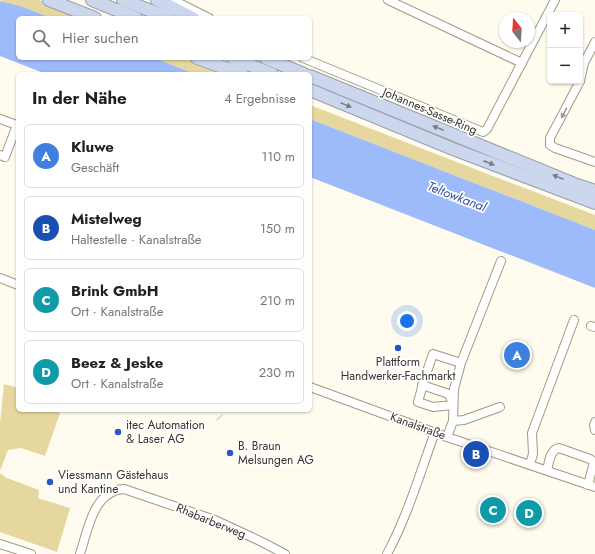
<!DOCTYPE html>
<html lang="de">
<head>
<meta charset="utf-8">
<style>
	:root { --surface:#fff; --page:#f2f2f2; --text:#202124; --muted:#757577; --line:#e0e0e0; --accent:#0b8043 }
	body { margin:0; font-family:Jost,sans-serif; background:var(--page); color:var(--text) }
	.controls { position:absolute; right:12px; top:12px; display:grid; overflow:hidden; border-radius:6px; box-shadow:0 1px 3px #0004 }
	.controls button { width:36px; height:36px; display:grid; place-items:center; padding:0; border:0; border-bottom:1px solid var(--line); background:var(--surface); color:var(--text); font:20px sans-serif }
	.compass { position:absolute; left:499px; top:12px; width:36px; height:36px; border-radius:50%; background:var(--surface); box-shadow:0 1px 3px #0004; rotate:343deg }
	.you { position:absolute; left:407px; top:321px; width:14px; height:14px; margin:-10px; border:3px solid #fff; border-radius:50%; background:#1a73e8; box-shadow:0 0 0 6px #1a73e833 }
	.badge { display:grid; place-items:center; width:26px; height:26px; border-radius:50%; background:var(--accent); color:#fff; font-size:13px; font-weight:700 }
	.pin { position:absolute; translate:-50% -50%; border:2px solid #fff; box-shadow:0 1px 4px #0006 }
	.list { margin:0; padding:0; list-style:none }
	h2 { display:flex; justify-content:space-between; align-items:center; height:52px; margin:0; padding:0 16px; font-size:17px }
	h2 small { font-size:13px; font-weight:400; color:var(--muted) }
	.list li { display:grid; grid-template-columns:26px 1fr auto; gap:12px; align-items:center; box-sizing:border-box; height:64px; margin:0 8px 8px; padding:0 8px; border:1px solid var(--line); border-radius:6px }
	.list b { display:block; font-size:15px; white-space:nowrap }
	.list p { margin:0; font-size:13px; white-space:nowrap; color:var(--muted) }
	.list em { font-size:13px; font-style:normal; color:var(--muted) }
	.icon { flex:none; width:22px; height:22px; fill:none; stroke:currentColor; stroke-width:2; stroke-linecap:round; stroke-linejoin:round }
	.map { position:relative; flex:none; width:595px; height:554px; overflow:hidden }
	.search { position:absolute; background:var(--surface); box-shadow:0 1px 3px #0004; left:16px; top:16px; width:296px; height:44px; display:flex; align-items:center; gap:10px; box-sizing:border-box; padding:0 14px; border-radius:6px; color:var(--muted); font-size:15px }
	.panel { position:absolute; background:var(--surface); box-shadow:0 1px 3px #0004; left:16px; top:72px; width:296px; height:340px; border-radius:6px }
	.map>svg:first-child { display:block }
</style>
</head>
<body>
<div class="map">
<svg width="595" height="554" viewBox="0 0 595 554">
	<rect width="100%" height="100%" fill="#fffbef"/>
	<g fill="#e6d79e">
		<polygon points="0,0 39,0 84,18 51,18 23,7 5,3"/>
		<polygon points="154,58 184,58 227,74 195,74"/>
		<polygon points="310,105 490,175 595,215 595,230 310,119"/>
		<polygon points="4,384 18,388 18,410 55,410 60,413 45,456 21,448 8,450 0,471 0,423"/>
		<polygon points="0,473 7,478 39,490 38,498 70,508 57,552 0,532"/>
	</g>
	<g fill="#9dbbfa">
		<polygon points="0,1 23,7 51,18 18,18 18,58 154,58 195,74 46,74 0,56"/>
		<polygon points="310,119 595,230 595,288 310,177"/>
	</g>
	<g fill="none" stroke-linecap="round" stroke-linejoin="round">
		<polyline stroke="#d7d3c8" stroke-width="8" stroke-dasharray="8 4" stroke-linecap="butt" points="219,417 220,418"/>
		<g stroke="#9f9a87" stroke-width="10">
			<g id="minor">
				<polyline points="173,0 209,18"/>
				<polyline points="388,0 522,63"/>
				<polyline points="303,58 483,132 487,129 555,0"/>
				<polyline points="580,81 550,138 550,145 555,148 595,162"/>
				<polyline points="580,81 584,63 595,42"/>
				<polyline points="0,119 17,125 5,157 0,155"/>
				<polyline points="0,278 18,285"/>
				<polyline points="591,326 595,327"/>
				<path d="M422,385L449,394L453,405L433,407L418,402C422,386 427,370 433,354L461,363"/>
				<polyline points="310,387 447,437 595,487"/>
				<polyline points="453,421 464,420 500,407"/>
				<polyline points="595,422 594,425 595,430"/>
				<polyline points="447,437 453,421 454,389 461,363 501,261"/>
				<polyline points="530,464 533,454 532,433 574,320"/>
				<path d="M547,470C549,463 550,449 559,448L590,459L594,462L588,485"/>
				<polyline points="0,544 31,554"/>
				<path d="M80,554C88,530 93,491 124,489L215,520L260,541L285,554"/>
				<path d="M387,554C408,515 420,473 435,432"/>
			</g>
		</g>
		<g stroke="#989eaa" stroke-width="14">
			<g id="highway">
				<polyline points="49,0 95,18"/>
				<polyline points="92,0 136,18"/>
				<polyline points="123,0 169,18"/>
				<polyline points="157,0 193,18"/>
				<polyline points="197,58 242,74"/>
				<polyline points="233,58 272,74"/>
				<polyline points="266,58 304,74"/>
				<polyline points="310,76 577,185 595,191"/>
				<polyline points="310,90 453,149 595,203"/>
			</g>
		</g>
		<use href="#minor" stroke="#fff" stroke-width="8"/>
		<use href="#highway" stroke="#ccd7ed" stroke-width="12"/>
	</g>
	<defs><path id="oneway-solid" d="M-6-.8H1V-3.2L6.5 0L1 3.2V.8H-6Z"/></defs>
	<g fill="#7a7e83">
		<use href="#oneway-solid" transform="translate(346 105) rotate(22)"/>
		<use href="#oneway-solid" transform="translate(438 128) rotate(-158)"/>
		<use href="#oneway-solid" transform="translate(489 163) rotate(21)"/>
		<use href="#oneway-solid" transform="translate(558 177) rotate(-158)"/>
	</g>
	<use fill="#9b9a96" href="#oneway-solid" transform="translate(564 113) rotate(118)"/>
	<g fill="#2b55c4" stroke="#fff" stroke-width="1.5">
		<circle cx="398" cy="348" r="4"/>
		<circle cx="118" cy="432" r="4"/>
		<circle cx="230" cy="453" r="4"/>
		<circle cx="50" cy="482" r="4"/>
	</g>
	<g text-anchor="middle" stroke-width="3.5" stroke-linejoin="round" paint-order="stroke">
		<g font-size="12" fill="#37352d" stroke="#fff">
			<text transform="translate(430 111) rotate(23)" y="4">Johannes-Sasse-Ring</text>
			<text transform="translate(418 426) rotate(20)" y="4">Kanalstraße</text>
			<text transform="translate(211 521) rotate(22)" y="4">Rhabarberweg</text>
		</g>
		<g font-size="12" fill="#37352d" stroke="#fff" text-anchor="start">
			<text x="398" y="366" text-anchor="middle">Plattform<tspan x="398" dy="14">Handwerker-Fachmarkt</tspan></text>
			<text x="126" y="429">itec Automation<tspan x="126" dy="14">&amp; Laser AG</tspan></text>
			<text x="238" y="450">B. Braun<tspan x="238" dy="14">Melsungen AG</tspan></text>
			<text x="58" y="479">Viessmann Gästehaus<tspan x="58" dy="14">und Kantine</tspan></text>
		</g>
		<g font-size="13" font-style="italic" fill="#34539d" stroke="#fff">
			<text transform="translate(457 196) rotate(21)" y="5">Teltowkanal</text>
		</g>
	</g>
</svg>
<div class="controls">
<button>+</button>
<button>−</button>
</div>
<svg class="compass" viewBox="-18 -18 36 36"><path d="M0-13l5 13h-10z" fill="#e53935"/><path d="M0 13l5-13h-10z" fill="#757577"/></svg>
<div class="you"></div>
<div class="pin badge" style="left:517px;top:355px;background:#3f7fe0">A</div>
<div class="pin badge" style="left:476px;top:454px;background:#1a4fb4">B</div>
<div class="pin badge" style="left:493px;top:510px;background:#0f9aa8">C</div>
<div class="pin badge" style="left:529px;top:513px;background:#0f9aa8">D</div>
<div class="search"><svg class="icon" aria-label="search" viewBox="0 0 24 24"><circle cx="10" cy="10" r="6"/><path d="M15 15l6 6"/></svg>Hier suchen</div>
<section class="panel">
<h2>In der Nähe<small>4 Ergebnisse</small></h2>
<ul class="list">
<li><span class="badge" style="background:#3f7fe0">A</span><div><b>Kluwe</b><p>Geschäft</p></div><em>110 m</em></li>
<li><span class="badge" style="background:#1a4fb4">B</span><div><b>Mistelweg</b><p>Haltestelle · Kanalstraße</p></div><em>150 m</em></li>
<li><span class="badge" style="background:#0f9aa8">C</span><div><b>Brink GmbH</b><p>Ort · Kanalstraße</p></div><em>210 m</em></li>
<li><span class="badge" style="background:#0f9aa8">D</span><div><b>Beez &amp; Jeske</b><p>Ort · Kanalstraße</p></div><em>230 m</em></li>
</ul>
</section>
</div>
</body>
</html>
